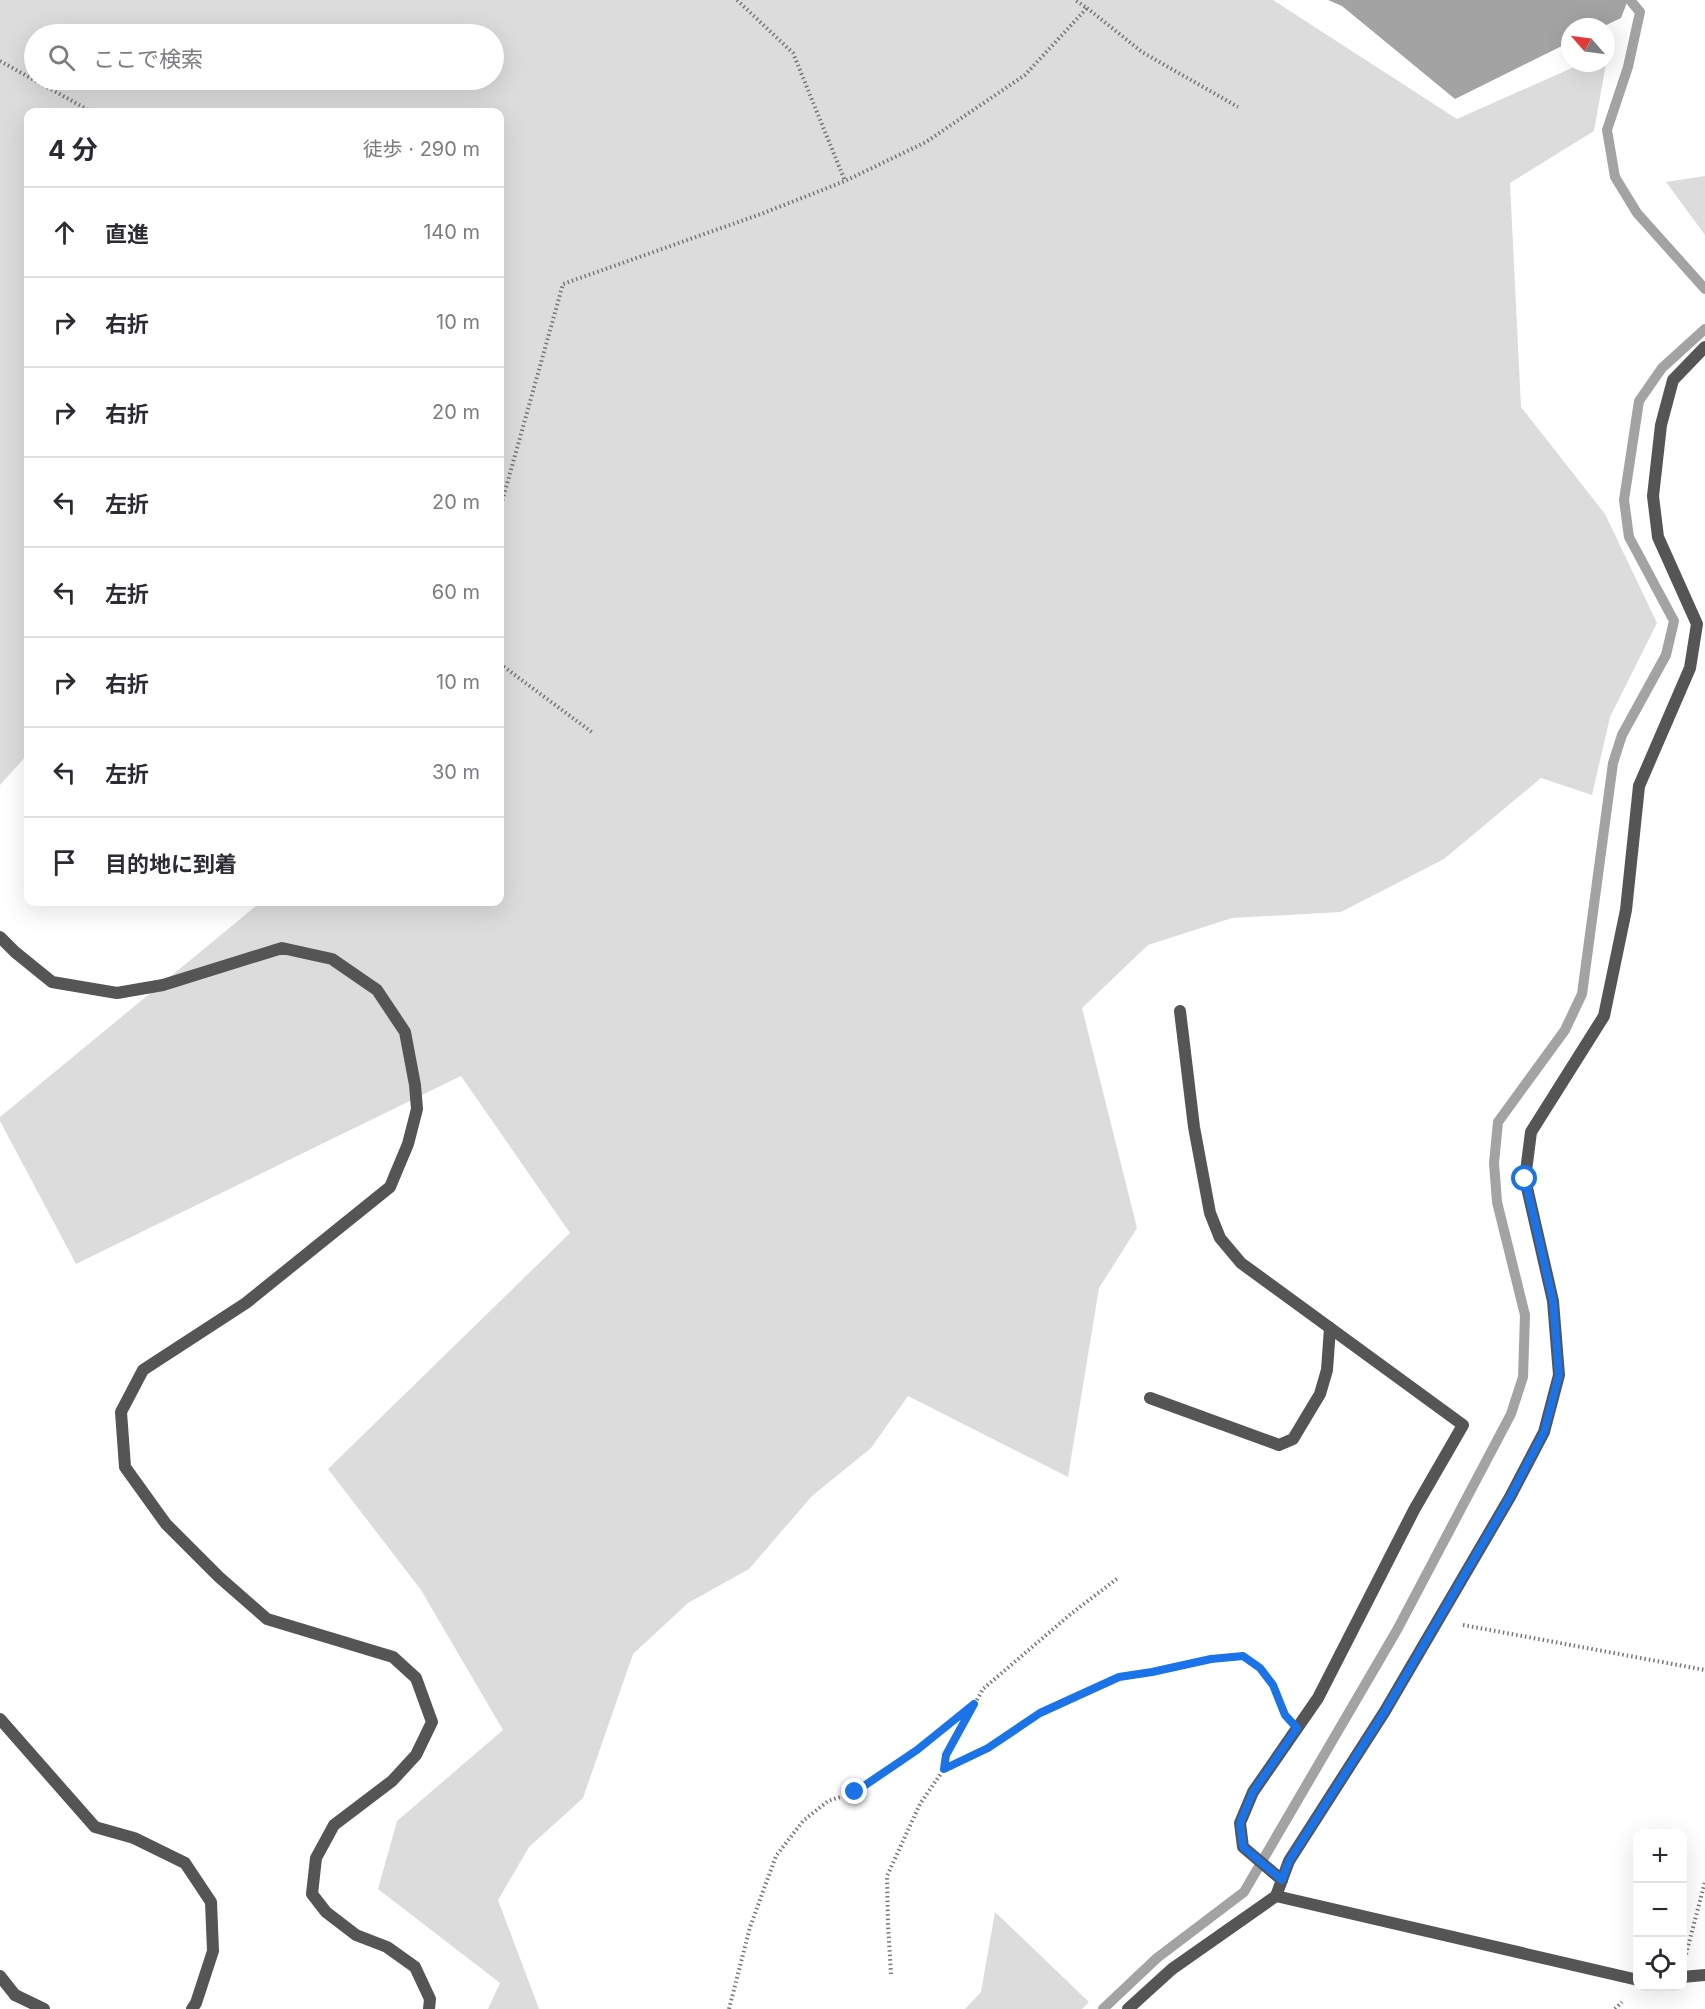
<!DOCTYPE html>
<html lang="ja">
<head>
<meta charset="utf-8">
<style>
	:root { --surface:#fff; --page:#f2f2f3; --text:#2b2b33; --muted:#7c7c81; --line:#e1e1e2 }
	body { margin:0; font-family:Inter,"Noto Sans JP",sans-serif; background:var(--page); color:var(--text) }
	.controls { position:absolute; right:18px; bottom:18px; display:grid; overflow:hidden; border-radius:12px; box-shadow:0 6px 24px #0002 }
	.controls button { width:54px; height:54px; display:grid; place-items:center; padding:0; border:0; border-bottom:2px solid var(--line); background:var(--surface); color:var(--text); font:30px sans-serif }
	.compass { position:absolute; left:1561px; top:18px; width:54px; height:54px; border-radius:50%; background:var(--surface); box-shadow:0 6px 24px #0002; rotate:298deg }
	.stop { position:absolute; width:18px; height:18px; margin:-14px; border:4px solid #1a73e8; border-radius:50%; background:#fff }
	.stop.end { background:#1a73e8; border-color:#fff; box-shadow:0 2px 6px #0008 }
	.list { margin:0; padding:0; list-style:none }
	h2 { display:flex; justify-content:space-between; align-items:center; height:78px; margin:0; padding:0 24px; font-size:26px }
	h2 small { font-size:20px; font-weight:400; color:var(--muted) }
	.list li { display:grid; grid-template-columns:39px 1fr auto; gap:18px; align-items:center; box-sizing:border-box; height:90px; padding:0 24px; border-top:2px solid var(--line) }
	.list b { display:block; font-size:22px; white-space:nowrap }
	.list em { font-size:20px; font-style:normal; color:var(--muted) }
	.icon { flex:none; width:33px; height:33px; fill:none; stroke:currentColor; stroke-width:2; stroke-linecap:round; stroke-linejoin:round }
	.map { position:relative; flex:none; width:1705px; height:2009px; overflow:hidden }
	.search { position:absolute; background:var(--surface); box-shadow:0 6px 24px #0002; left:24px; top:24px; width:480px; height:66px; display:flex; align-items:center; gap:15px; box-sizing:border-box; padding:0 21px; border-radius:33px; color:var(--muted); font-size:22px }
	.panel { position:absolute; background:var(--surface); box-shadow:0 6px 24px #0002; left:24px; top:108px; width:480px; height:798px; border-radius:12px }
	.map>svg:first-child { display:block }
</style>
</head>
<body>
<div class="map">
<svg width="1705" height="2009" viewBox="0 0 1705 2009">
	<rect width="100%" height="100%" fill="#fff"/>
	<g fill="#dcdcdc" fill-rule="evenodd">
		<path d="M0,0H1273L1457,119L1583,63H1606V53L1608,52L1594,131L1510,183L1521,407L1605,514L1657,623L1610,717L1592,795L1541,778L1444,859L1341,912L1232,918L1148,945L1082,1008L1137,1228L1099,1288L1068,1477L908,1396L871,1448L812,1496L749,1569L688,1603L633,1654L583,1798L529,1847L498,1900L539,2009H488L500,1983L378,1889L397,1821L503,1730L421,1590L328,1469L570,1233L461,1076L76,1264L0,1121V1117L261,902H500V112H28V754L0,785ZM34,34H494V80H34Z"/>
		<polygon points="1705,176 1705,235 1666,182"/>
		<polygon points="995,1912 1089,2002 1082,2009 965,2009 981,1992"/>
	</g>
	<polygon fill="#a3a3a3" points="1328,0 1628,0 1621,18 1602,27 1570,27 1570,42 1455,99 1342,6"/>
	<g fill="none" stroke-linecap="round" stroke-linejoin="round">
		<g stroke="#a3a3a3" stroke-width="10">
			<polyline points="1630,0 1640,12 1628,67 1607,130 1615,177 1637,213 1705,289"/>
			<polyline points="1103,2009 1157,1958 1244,1892 1397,1630 1511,1414 1523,1377 1525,1315 1497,1202 1494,1163 1498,1122 1565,1030 1582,994 1613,763 1622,735 1666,655 1674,621 1629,537 1624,500 1639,401 1662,368 1705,329"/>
		</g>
		<g stroke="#777" stroke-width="4" stroke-dasharray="1.5 3" stroke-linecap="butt">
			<polyline points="737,0 793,53 845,181"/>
			<polyline points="1087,8 1142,52 1238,107"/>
			<polyline points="0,61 92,112"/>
			<polyline points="500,509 563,284 761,214 845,181 926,142 1025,75 1087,8 1075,0"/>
			<polyline points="500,664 593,733"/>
			<polyline points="1463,1625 1705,1670"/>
			<path d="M945,1769L988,1748L1040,1713L1119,1677L1152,1673L1211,1659L1243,1655C1266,1671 1272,1683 1282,1709"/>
			<polyline points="1686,1954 1705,1882"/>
			<polyline points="891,1974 888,1925 887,1876 920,1804 944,1769 946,1755 983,1689 1072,1613 1118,1578"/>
			<polyline points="729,2009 750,1927 776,1856 803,1821 828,1801 855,1792 917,1750 971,1707"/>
			<polyline points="1615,2009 1622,2002"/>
		</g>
		<g stroke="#555" stroke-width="12">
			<polyline points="0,937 15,952 52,982 117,993 163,985 282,948 332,959 377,990 405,1032 415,1085 417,1109 408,1144 390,1187 246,1303 143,1370 121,1412 125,1467 166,1524 219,1577 267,1619 393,1657 416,1678 432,1722 416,1755 392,1781 334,1825 316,1858 312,1894 326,1912 356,1935 387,1947 415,1967 430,1999 429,2009"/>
			<polyline points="1180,1011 1194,1127 1210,1213 1220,1238 1241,1263 1463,1425 1414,1510 1318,1698 1253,1792 1240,1823 1243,1847 1282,1880"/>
			<polyline points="1150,1398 1279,1445 1293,1439 1320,1394 1327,1370 1330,1328"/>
			<polyline points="0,1719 95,1827 134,1838 185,1863 211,1902 213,1951 196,2003 192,2009"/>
			<polyline points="1276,1896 1638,1980"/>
			<polyline points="1682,1977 1705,1975"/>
			<polyline points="15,1995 44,2009"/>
			<polyline points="1128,2009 1172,1969 1276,1896 1289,1861 1385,1711 1510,1497 1544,1432 1559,1375 1553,1301 1525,1179 1531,1132 1604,1016 1626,910 1639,786 1690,668 1697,624 1658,537 1653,496 1661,425 1673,380 1705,347"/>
		</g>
		<polyline stroke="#555" stroke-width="12" points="0,1976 15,1995"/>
	</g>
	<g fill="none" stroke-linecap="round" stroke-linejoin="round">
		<polyline stroke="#1a73e8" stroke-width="8" points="855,1792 917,1750 974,1704 946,1755 944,1769 988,1748 1040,1713 1119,1677 1152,1672 1211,1659 1243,1656 1260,1668 1273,1685 1285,1715 1297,1728 1253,1792 1240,1823 1243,1847 1282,1880 1289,1861 1385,1711 1510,1497 1544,1432 1559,1375 1553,1301 1525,1179"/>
	</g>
</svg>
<div class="controls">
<button>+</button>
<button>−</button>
<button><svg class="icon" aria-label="locate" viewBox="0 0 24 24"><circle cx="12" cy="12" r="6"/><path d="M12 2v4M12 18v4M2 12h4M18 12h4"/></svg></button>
</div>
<svg class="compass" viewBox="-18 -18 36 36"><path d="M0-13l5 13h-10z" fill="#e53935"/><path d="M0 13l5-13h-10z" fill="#7c7c81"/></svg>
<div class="stop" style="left:1525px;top:1179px"></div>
<div class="stop end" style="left:855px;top:1792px"></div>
<div class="search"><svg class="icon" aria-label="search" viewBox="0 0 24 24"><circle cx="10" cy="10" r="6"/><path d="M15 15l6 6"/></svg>ここで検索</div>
<section class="panel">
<h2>4 分<small>徒歩 · 290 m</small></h2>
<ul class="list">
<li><svg class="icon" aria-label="ahead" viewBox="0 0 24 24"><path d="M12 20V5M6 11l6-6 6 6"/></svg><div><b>直進</b></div><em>140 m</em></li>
<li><svg class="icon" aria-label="right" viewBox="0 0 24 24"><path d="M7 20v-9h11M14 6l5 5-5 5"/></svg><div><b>右折</b></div><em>10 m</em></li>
<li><svg class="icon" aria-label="right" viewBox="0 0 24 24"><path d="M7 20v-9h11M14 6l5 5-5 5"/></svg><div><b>右折</b></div><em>20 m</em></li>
<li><svg class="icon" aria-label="left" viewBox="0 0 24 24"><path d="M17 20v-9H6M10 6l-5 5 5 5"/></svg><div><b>左折</b></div><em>20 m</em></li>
<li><svg class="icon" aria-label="left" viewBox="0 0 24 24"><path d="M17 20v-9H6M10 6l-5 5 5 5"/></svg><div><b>左折</b></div><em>60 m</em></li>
<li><svg class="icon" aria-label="right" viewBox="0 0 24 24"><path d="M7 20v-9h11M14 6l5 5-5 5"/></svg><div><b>右折</b></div><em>10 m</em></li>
<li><svg class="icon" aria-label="left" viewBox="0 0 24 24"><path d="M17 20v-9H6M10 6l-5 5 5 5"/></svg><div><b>左折</b></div><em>30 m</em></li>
<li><svg class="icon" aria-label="arrive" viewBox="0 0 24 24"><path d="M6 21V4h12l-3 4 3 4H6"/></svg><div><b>目的地に到着</b></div></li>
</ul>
</section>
</div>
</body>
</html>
